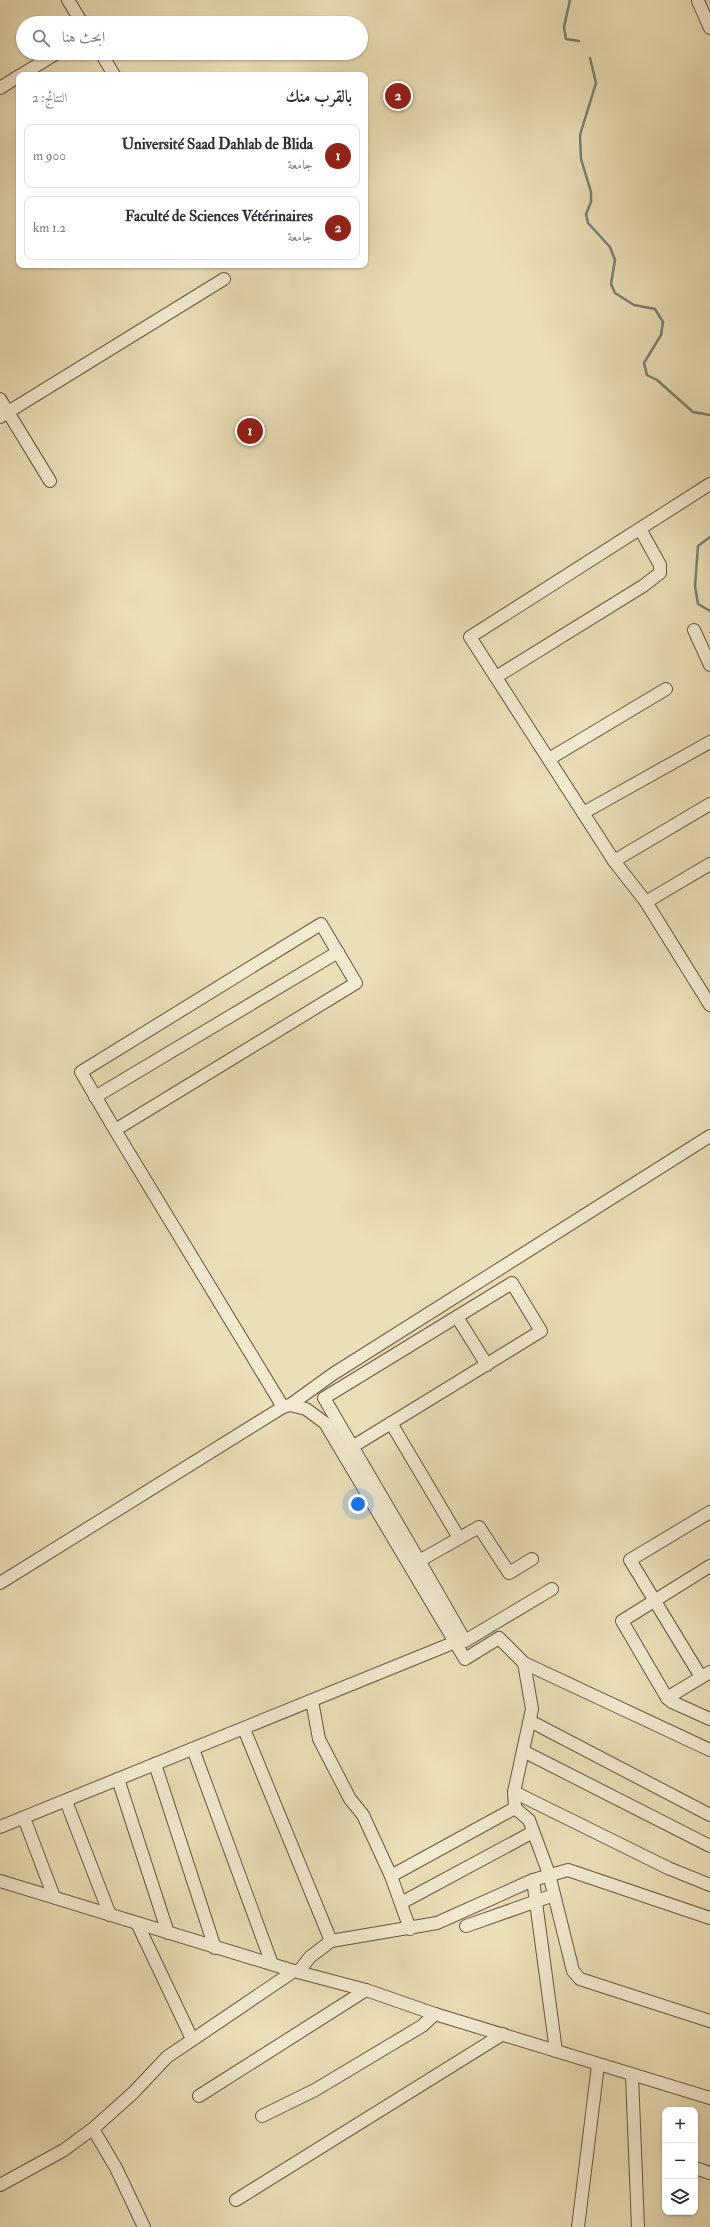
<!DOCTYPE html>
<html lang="ar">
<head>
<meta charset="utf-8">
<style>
	:root { --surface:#fff; --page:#f7f7f7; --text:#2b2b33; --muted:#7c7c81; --line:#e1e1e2; --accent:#8f2418 }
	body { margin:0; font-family:"IM FELL Double Pica",Amiri,serif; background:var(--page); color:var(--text); direction:rtl }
	.controls { position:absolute; right:12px; bottom:12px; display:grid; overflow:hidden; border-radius:8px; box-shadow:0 1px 3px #0004 }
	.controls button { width:36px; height:36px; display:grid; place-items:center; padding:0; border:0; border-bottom:1px solid var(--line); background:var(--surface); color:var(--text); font:20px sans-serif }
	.you { position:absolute; left:358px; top:1504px; width:14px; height:14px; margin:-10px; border:3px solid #fff; border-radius:50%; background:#1a73e8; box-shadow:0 0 0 6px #1a73e833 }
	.badge { display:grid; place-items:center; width:26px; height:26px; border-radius:50%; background:var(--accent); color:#fff; font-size:13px; font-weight:700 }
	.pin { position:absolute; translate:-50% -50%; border:2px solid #fff; box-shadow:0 1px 4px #0006 }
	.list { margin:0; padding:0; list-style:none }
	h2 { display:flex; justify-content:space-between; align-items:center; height:52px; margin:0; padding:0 16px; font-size:17px }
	h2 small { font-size:13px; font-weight:400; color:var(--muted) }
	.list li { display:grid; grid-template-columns:26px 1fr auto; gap:12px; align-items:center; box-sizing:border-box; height:64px; margin:0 8px 8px; padding:0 8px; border:1px solid var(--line); border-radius:8px }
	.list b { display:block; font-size:15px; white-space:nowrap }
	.list p { margin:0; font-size:13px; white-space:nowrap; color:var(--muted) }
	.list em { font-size:13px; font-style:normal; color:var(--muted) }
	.icon { flex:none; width:22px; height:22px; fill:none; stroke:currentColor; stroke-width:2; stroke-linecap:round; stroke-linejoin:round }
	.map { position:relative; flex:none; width:710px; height:2227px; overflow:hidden; direction:ltr }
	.search { position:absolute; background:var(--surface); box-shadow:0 1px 3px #0004; left:16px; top:16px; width:352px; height:44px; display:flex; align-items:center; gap:10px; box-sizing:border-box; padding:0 14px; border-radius:22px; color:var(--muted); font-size:15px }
	.panel { position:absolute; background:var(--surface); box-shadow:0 1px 3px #0004; left:16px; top:72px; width:352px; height:196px; border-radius:8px; direction:rtl }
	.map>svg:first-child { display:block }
</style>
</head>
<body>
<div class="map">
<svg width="710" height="2227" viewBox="0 0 710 2227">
	<rect width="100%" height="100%" fill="#ebdfb7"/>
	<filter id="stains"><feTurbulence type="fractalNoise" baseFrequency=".005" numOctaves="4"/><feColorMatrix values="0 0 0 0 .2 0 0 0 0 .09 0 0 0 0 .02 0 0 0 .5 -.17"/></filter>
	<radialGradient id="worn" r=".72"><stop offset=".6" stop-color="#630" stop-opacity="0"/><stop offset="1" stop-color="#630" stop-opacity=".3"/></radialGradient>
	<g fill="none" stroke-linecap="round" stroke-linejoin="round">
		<g stroke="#78807a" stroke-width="2.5">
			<polyline points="570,0 564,27 566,39 579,41"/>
			<polyline points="590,58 596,83 580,135 581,159 591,192 591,202 586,214 588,223 610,247 615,260 611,284 615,293 634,305 655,309 663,322 661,335 644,363 647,375 657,380 693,412 710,415"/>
			<polyline points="710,537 698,546 695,586 698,604 710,611"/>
		</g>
		<g stroke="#685740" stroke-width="14">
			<g id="minor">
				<polyline points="68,0 82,23"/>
				<polyline points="698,1 710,28"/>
				<polyline points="101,53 114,75"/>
				<polyline points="21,75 57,53"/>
				<polyline points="0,88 19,76"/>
				<polyline points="0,399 50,481"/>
				<polyline points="0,417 224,279"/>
				<polyline points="710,484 470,637 614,861 646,902 710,1005"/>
				<polyline points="694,630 710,665"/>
				<polyline points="496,677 643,586 660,573 660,565 640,529"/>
				<polyline points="549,759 666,689"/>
				<polyline points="583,813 710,742"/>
				<polyline points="614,861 710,804"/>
				<polyline points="646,902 710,864"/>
				<polyline points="95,1097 338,952"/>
				<polyline points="115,1130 356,983 321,924 81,1072 115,1130 283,1407"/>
				<polyline points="457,1317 487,1365"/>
				<polyline points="290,1405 306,1409 325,1423 465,1659 499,1638 524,1663 710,1750"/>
				<polyline points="391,1423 459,1538"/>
				<path d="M352,1447L541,1331L512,1283L324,1398C371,1479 419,1559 465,1641L552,1589"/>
				<polyline points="419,1561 479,1527 509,1573 532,1559"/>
				<polyline points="710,1566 622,1621 667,1698 672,1702 710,1719"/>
				<polyline points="0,1583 283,1407 290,1405 333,1374 710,1136"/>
				<polyline points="701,1677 630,1560 710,1512"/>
				<polyline points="667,1698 710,1672"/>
				<polyline points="312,1701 319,1739 350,1799 363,1815 391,1876 410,1929"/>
				<polyline points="530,1721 710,1815"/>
				<polyline points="244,1729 331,1941"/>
				<polyline points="193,1749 272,1964"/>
				<polyline points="523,1751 710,1846"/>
				<polyline points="155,1764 215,1948"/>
				<polyline points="118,1779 168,1933"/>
				<polyline points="514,1792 668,1868 710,1885"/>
				<polyline points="66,1801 110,1915"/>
				<polyline points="515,1808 529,1820 549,1874 573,1971 580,1979 710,2021"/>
				<polyline points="24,1818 54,1897"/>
				<polyline points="0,1827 453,1643"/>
				<polyline points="391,1876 515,1808 514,1792 532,1709 524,1663"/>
				<polyline points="533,1880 556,2051"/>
				<polyline points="0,1881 294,1971"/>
				<polyline points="401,1903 533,1832"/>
				<polyline points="137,1923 192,2039"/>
				<polyline points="466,1926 554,1895"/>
				<polyline points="299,1971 310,1957 331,1941 437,1923 533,1880 568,1870 710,1918"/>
				<polyline points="632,2076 638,2227"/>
				<polyline points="199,2096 366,1990"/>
				<polyline points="262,2116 315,2090 422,2026 435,2014"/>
				<polyline points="93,2129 116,2168 144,2227"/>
				<polyline points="695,2168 710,2173"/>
				<polyline points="0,2185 64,2150 95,2127 133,2093 167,2057 294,1971 366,1990 435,2014 710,2098"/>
				<polyline points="236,2200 503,2034"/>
				<polyline points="578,2227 598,2065"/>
			</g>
		</g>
		<use href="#minor" stroke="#f2ead0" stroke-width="12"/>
	</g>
	<rect width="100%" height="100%" filter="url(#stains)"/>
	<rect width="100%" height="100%" fill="url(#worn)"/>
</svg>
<div class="controls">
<button>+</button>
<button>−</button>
<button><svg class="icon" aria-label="layers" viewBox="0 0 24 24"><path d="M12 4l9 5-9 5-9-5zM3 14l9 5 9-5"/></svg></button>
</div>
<div class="you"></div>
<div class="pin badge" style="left:250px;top:431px">1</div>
<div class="pin badge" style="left:398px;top:96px">2</div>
<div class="search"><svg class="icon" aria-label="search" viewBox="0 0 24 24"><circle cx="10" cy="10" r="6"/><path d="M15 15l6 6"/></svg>ابحث هنا</div>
<section class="panel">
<h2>بالقرب منك<small>النتائج: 2</small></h2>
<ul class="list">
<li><span class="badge">1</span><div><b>Université Saad Dahlab de Blida</b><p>جامعة</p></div><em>900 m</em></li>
<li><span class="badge">2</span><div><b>Faculté de Sciences Vétérinaires</b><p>جامعة</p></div><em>1.2 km</em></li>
</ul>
</section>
</div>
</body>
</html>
